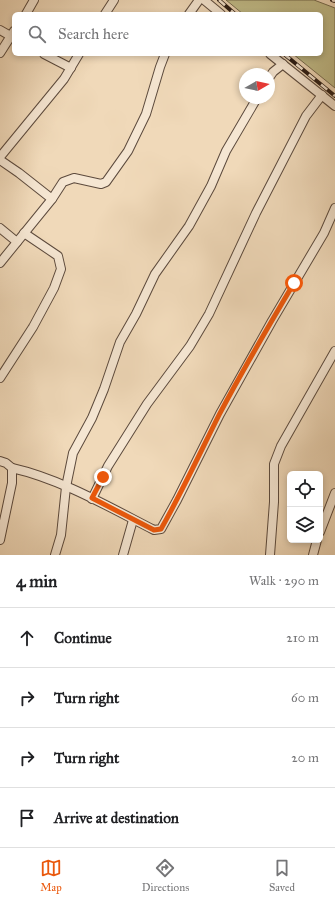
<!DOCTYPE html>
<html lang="en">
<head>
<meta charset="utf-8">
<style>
	:root { --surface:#fff; --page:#f6f6f6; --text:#202124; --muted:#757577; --line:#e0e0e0; --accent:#ea580c }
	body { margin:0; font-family:"IM FELL Great Primer",serif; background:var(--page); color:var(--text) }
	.controls { position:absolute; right:12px; bottom:12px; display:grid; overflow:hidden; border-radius:6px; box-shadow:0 2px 6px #0003 }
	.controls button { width:36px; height:36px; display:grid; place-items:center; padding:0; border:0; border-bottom:1px solid var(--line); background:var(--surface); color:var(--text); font:20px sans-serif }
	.compass { position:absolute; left:239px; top:68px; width:36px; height:36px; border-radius:50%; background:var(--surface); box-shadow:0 2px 6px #0003; rotate:81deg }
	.stop { position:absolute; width:12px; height:12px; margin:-9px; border:3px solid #ea580c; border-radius:50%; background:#fff }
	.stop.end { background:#ea580c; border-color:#fff; box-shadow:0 1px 4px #0008 }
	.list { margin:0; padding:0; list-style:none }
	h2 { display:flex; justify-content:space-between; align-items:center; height:52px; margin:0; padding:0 16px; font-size:17px }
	h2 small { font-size:13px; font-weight:400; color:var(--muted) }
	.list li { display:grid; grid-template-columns:26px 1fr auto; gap:12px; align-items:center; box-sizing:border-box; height:60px; padding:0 16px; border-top:1px solid var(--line) }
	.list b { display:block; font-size:15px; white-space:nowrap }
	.list em { font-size:13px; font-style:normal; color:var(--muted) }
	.icon { flex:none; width:22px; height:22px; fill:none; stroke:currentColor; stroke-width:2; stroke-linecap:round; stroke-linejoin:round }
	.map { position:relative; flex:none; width:335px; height:555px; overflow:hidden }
	.search { position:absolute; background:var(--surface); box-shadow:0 2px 6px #0003; left:12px; right:12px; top:12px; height:44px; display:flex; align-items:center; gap:10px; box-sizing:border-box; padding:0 14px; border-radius:6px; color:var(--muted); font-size:15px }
	.sheet { height:292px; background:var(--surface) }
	nav { display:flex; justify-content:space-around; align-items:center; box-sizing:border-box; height:56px; border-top:1px solid var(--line); background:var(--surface); font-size:11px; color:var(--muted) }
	nav a { display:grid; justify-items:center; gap:2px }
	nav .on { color:var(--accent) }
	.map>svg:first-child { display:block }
</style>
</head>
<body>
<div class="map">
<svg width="335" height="555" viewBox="0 0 335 555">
	<rect width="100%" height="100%" fill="#f0d9b9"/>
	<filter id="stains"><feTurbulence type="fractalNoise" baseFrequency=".005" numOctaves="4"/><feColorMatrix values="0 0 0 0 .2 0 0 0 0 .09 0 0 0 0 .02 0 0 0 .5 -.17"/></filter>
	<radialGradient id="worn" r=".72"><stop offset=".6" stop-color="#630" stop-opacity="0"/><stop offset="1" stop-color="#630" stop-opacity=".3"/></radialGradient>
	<polygon fill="#c1bd8a" stroke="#766c4f" points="226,0 314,0 335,8 335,88 293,54 321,54 321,14 243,14"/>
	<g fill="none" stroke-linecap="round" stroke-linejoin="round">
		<g stroke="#5c4a3d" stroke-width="10">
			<g id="minor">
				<polyline points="204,0 221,14"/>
				<polyline points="26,14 34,0"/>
				<polyline points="105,14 114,0"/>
				<polyline points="189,14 199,0"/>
				<polyline points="0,30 14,38"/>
				<polyline points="0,53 14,31"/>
				<polyline points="44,54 71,68"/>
				<polyline points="270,54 335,106"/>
				<polyline points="269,78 273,72 283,64"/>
				<polyline points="0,157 64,79 79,54"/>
				<polyline points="0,160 19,173 52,199"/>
				<polyline points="0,228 17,242"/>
				<polyline points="0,263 52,199 63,182 74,178 101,184 106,182 128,151 146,114 160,67 165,54"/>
				<polyline points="0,378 33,327 54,288 61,269 58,256 24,233"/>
				<polyline points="0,461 6,463 12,468 12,483 0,540"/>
				<path d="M12,468C61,479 109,507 154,530L161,529L177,500L220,414L272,321L324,233L335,208"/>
				<polyline points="92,499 108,466 147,404 190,346 209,314 256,213 306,116 322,95"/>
				<polyline points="320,532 335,493"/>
				<polyline points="55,555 61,535 66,487 73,453 92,418 104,389 120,342 136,314 155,274 189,226 211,186 226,151 257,98"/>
				<polyline points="123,555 133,520"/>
				<polyline points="270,555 274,502 274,464 281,446 335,351"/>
				<polyline points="313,555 317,540"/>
			</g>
		</g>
		<use href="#minor" stroke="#f5e6d2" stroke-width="8"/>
		<g stroke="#2a1b14" stroke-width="4">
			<g id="rail">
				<polyline points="219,0 235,14"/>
				<polyline points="332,0 335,1"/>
				<polyline points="284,54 335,96"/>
			</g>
		</g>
		<use href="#rail" stroke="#f5e6d2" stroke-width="2.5" stroke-dasharray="8" stroke-linecap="butt"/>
	</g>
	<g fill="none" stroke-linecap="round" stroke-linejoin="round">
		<path stroke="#ea580c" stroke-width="5" d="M103,477L92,498L154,530L161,529C182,492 200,453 219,415C242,371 268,327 294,283"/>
	</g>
	<rect width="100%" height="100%" filter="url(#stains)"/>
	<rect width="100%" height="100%" fill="url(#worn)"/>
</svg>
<div class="controls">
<button><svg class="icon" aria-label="locate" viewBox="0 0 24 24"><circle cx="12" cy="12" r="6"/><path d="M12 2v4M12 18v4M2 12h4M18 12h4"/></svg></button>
<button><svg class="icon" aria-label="layers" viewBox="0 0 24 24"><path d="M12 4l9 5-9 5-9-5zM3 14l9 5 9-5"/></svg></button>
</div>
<svg class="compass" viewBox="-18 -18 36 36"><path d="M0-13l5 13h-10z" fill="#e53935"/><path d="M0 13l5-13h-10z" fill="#757577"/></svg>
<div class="stop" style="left:294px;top:283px"></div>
<div class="stop end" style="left:103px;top:477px"></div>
<div class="search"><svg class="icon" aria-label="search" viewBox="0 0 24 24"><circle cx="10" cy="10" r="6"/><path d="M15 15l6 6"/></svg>Search here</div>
</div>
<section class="sheet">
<h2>4 min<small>Walk · 290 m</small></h2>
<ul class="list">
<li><svg class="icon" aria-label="ahead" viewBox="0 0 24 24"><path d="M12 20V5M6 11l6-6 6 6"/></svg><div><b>Continue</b></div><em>210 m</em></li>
<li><svg class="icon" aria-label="right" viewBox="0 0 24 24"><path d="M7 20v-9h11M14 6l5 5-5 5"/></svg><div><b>Turn right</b></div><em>60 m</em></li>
<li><svg class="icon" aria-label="right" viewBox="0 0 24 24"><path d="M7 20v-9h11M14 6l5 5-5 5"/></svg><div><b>Turn right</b></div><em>20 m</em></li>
<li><svg class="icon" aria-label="arrive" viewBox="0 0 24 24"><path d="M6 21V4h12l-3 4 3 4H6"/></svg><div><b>Arrive at destination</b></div></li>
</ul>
</section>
<nav>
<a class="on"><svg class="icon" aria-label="map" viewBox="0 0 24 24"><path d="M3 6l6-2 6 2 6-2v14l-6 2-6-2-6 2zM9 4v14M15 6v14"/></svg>Map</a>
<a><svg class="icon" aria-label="directions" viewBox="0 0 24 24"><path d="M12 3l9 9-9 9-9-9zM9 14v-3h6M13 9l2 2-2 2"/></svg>Directions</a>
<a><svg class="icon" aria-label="saved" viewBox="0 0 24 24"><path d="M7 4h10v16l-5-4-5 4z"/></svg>Saved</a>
</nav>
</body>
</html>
